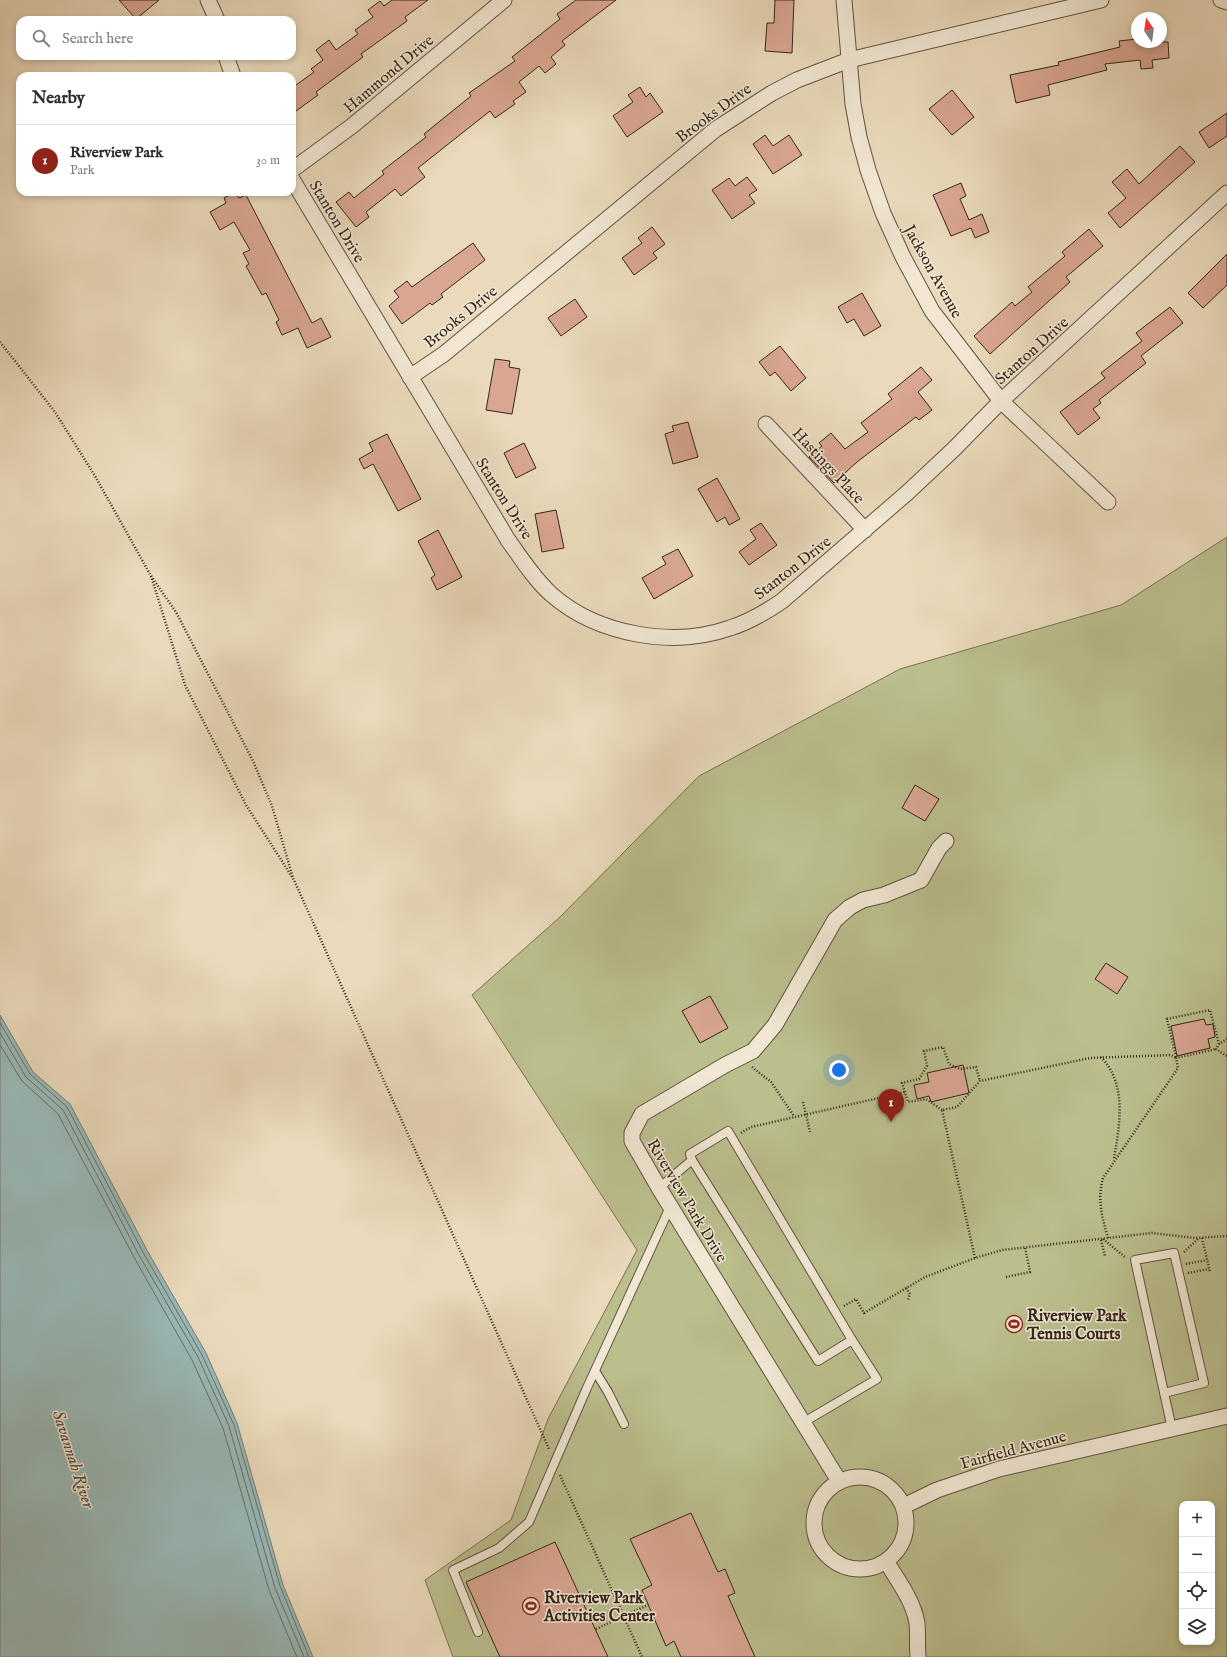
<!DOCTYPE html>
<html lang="en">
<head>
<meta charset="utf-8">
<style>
	:root { --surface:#fff; --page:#f7f7f7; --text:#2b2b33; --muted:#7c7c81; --line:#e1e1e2; --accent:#8f2418 }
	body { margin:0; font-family:"IM FELL English",serif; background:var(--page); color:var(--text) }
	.controls { position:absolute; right:12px; bottom:12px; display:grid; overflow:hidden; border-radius:8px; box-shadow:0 2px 6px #0003 }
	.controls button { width:36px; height:36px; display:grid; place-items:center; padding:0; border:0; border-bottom:1px solid var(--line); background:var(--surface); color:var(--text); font:20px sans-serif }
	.compass { position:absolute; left:1131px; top:12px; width:36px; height:36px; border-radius:50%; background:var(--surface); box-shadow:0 2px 6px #0003; rotate:347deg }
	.you { position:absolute; left:839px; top:1070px; width:14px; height:14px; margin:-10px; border:3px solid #fff; border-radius:50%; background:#1a73e8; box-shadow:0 0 0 6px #1a73e833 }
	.badge { display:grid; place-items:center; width:26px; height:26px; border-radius:50%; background:var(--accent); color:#fff; font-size:13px; font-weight:700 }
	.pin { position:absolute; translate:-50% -33px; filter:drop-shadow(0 1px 2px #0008) }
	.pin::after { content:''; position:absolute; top:21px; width:14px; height:12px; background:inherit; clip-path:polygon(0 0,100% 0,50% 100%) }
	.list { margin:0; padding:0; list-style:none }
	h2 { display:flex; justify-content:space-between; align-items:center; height:52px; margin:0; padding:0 16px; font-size:17px }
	h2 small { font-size:13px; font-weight:400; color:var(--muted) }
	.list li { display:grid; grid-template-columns:26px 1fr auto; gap:12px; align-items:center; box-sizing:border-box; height:72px; padding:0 16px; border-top:1px solid var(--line) }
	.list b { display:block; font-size:15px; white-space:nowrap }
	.list p { margin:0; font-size:13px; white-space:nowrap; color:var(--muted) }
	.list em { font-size:13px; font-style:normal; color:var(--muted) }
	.icon { flex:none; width:22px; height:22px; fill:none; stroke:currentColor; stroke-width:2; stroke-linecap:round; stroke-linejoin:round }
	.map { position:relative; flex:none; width:1227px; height:1657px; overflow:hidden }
	.search { position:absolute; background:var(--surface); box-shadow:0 2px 6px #0003; left:16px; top:16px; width:280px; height:44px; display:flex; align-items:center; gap:10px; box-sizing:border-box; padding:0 14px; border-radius:12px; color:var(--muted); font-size:15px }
	.panel { position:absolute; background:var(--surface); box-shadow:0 2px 6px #0003; left:16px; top:72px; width:280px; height:124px; border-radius:12px }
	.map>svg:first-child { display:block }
</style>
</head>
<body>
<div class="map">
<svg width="1227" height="1657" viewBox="0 0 1227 1657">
	<rect width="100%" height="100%" fill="#eadabb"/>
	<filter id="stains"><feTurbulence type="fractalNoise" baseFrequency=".005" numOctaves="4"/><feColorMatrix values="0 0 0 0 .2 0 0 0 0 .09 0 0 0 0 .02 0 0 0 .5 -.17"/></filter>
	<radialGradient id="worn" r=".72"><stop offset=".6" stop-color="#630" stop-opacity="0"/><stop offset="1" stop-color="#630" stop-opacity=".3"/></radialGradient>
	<path fill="#bbbe8d" stroke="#787254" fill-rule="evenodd" d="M1227,537V1657H453L425,1580L511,1520L548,1419L637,1250L472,995L559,918L699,776L900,669L1121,605ZM1182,1504H1212V1642H1182Z"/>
	<polygon fill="#99b9b7" stroke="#717e79" points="0,1015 33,1072 70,1104 148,1252 206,1353 237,1423 283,1585 313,1657 0,1657"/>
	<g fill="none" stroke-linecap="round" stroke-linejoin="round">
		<g stroke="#667069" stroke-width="1">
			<polyline points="0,1023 30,1074 67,1107 144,1254 202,1355 234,1425 280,1586 309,1657"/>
			<polyline points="0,1033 26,1077 63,1110 140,1257 198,1357 229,1426 275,1588 304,1657"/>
			<polyline points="0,1045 22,1081 58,1114 135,1259 192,1360 223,1428 269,1590 297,1657"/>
		</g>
	</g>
	<g fill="#d9a691" stroke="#34261b">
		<polygon points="119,0 159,0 136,19"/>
		<polygon points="392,0 428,0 405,17 407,21 361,54 363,57 316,92 318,95 292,114 292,88 314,72 311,69 323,60 316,50 329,40 336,50 358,34 355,30 373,17 368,10 380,1 384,6"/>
		<polygon points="576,0 616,0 562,41 565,45 551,57 556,64 545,73 539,66 519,82 526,92 513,101 515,104 495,118 490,111 418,168 425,177 401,196 395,189 366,212 369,217 356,227 336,202 349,192 354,198 384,174 382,171 426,137 424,134 471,96 469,93 515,61 512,57 560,19 557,14"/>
		<polygon points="775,0 794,0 792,53 765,51 767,23 774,23"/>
		<polygon points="1137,39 1137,42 1168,42 1169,58 1152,60 1153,68 1141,69 1140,60 1105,64 1107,70 1048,85 1050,95 1016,103 1010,75 1059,65 1058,62 1120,47 1119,41"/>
		<polygon points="640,87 646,97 650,93 663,112 627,137 613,116 633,102 628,95"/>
		<polygon points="952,90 974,117 952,135 929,109"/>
		<polygon points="1227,113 1227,136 1209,148 1199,132"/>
		<polygon points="765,135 773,146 789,135 802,155 773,174 753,144"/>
		<polygon points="1180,146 1195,162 1120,228 1108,213 1126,198 1112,182 1127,169 1139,184"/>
		<polygon points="747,177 757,190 749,195 755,203 732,219 712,190 729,178 735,186"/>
		<polygon points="961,183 966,196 960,199 969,220 982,214 989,232 975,238 971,228 951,236 933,195"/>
		<polygon points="235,192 239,198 246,195 312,323 321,318 331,337 307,348 298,328 282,335 276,322 279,320 266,293 262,295 246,266 249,264 243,253 250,250 234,222 220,230 210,212 226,203 224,198"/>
		<polygon points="652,227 665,244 653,253 657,258 634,275 622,258 642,243 638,238"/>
		<polygon points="1089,229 1103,246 1066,277 1070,282 990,354 974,336 1012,302 1015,306 1032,292 1028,287 1065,256 1062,252"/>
		<polygon points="473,243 485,260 441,294 443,297 432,305 430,303 402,324 389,306 399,297 394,291 407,281 412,287"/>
		<polygon points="1227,254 1227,285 1203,308 1188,293"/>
		<polygon points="862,293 881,326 864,336 854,319 847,323 838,307"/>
		<polygon points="575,299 587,317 561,336 548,318"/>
		<polygon points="1170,307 1183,323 1141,356 1146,363 1099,400 1101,403 1093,409 1100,418 1078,435 1060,412 1105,378 1101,373 1142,341 1136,333"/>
		<polygon points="780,346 806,378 791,391 775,372 770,376 759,362"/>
		<polygon points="495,359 510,361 509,367 520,369 512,414 486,410"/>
		<polygon points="921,367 932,380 918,392 932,410 919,420 916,417 857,462 834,483 809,457 822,446 819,443 831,433 845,449 868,432 861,423 892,399 888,394"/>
		<polygon points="688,422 698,457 673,464 665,434 674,431 672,426"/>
		<polygon points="387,434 421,499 398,511 373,464 364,469 359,459 373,451 369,443"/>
		<polygon points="524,443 536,468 516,478 504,453"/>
		<polygon points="717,478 740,519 729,525 725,517 717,522 698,489"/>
		<polygon points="556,510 564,548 542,552 535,514"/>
		<polygon points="761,523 777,545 749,565 739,552 756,539 750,530"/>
		<polygon points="438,530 462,577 437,590 431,578 435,575 418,541"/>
		<polygon points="678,549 693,576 654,599 642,578 666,564 662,557"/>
		<polygon points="915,785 939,799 925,821 902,808"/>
		<polygon points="1106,963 1128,977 1117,994 1095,979"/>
		<polygon points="710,996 728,1028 700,1043 682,1011"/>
		<polygon points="1204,1019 1206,1025 1213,1024 1215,1037 1208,1039 1210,1048 1177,1056 1171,1026"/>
		<polygon points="963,1065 969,1093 931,1102 929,1096 917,1099 914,1085 929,1082 927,1073"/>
		<polygon points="691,1513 718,1572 725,1569 735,1593 728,1596 755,1657 681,1657 674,1641 666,1646 642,1590 652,1585 630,1539"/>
		<polygon points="555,1542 608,1657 500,1657 466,1582"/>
	</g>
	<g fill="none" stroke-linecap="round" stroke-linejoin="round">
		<g stroke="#625343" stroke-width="10">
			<g id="service">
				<polygon points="728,1131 852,1340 818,1361 692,1160 690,1154"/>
				<polyline points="659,1188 692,1160"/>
				<polyline points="595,1371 608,1392 624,1424"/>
				<polyline points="1164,1393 1204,1383 1174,1253 1135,1260 1172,1429"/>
				<polyline points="804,1422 877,1379 852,1340"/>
				<polyline points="478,1632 453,1570 499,1548 529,1522 586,1390 670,1207"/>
			</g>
		</g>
		<g stroke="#625343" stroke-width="17">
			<g id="minor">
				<polyline points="208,0 217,20"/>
				<polyline points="844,0 853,104 859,137 868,170 883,213 903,257 932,311 1001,401 1108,502"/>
				<polyline points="1221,0 1227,2"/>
				<polyline points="226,56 233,76"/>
				<polyline points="292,170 352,126 504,0"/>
				<path d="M292,179L508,540C521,558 534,579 552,595C598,635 673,648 730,628C749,622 766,612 782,601L907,493L955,448L1001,401L1227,193"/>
				<polyline points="410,377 444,354 716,129 772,93 797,80 849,60 1101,0"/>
				<polyline points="766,424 865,530"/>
				<circle cx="860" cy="1523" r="46"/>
				<polyline points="839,1481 659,1188 632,1141 632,1133 642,1114 725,1065 753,1051 775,1025 835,920 850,907 863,900 884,895 921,880 939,848 946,841"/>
				<polyline points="904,1506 937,1490 999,1469 1227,1416"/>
				<path d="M886,1561C898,1581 913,1600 917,1623C918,1634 917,1646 918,1657"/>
			</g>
		</g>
		<g stroke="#34261b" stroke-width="2.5" stroke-dasharray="1 2" stroke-linecap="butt">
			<polyline points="0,342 55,412 95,476 151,576 176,612 253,761 272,806 293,878"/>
			<polyline points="151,576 185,685 246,805 294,880 549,1449"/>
			<polyline points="1227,1039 1219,1044 1216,1049 1227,1056"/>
			<path d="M1101,1057C1127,1084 1120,1124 1114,1158"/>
			<polyline points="1176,1057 1167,1019 1210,1010 1219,1044"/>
			<polyline points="752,1067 771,1082 794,1116"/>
			<polyline points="803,1102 810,1132"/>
			<polyline points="942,1110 926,1099 908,1102 902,1083 919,1079 927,1066 924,1051 943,1047 949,1064 960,1069 976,1067 980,1081"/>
			<polyline points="741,1133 751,1127 905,1092"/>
			<path d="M1108,1238C1102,1217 1097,1200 1103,1178L1178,1068L1176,1058L1216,1049"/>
			<polyline points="1202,1238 1210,1272"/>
			<polyline points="1103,1239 1125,1257"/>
			<polyline points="1101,1240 1105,1256"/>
			<polyline points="1184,1252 1198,1239"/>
			<polyline points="975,1258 942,1110 957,1107 980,1081 1090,1058 1171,1055 1176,1058"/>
			<polyline points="1186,1264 1207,1260"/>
			<polyline points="1188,1273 1209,1269"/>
			<polyline points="1006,1277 1030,1272 1025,1247"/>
			<polyline points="906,1288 910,1294 908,1300"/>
			<polyline points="844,1306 856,1299 864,1313 925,1277 975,1258 1002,1250 1152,1233 1195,1238 1227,1236"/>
			<polyline points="560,1475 642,1657"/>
		</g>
		<use href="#service" stroke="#f1e7d3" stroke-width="8"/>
		<use href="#minor" stroke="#f1e7d3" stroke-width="15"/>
		<polyline stroke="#34261b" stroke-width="2.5" stroke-dasharray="1 2" stroke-linecap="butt" points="596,1629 648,1605"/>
	</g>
	<defs>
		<g id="stadium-ring" transform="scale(0.9)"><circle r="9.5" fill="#f1e7d3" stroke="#8f2418" stroke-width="1.5"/><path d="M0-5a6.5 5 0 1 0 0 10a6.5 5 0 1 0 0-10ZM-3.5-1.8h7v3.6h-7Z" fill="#8f2418"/></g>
	</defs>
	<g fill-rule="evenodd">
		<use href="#stadium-ring" x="1014" y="1324"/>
		<use href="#stadium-ring" x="531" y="1606"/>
	</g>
	<g text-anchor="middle" stroke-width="3" stroke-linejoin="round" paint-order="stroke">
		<g font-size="16" fill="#34261b" stroke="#f1e7d3">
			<text transform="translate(388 73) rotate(-40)" y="6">Hammond Drive</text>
			<text transform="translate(713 112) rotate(-36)" y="6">Brooks Drive</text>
			<text transform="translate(338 221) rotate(59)" y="6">Stanton Drive</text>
			<text transform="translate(934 271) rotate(61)" y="6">Jackson Avenue</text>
			<text transform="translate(460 316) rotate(-39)" y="6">Brooks Drive</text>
			<text transform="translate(1031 350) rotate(-42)" y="6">Stanton Drive</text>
			<text transform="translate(829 465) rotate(47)" y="6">Hastings Place</text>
			<text transform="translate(505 498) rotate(58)" y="6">Stanton Drive</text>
			<text transform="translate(792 567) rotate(-38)" y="6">Stanton Drive</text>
			<text transform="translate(688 1200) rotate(59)" y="6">Riverview Park Drive</text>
			<text transform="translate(1013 1449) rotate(-15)" y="6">Fairfield Avenue</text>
		</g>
		<g font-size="16" font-weight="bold" fill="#34261b" stroke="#f1e7d3" text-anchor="start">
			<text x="1027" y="1321">Riverview Park<tspan x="1027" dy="18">Tennis Courts</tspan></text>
			<text x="544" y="1603">Riverview Park<tspan x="544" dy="18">Activities Center</tspan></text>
		</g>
		<g font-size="17" font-style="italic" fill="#4d4b42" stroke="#f1e7d3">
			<text transform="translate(74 1459) rotate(72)" y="6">Savannah River</text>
		</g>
	</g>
	<rect width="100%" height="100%" filter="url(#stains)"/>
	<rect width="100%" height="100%" fill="url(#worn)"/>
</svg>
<div class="controls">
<button>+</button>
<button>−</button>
<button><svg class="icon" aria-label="locate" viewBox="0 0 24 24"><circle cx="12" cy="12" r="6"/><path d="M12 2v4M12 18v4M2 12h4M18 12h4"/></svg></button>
<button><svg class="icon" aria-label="layers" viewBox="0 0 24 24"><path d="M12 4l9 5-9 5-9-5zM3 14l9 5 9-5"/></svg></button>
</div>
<svg class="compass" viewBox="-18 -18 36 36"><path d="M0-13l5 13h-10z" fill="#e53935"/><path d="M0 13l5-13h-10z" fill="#7c7c81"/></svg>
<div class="you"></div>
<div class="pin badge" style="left:891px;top:1122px">1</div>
<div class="search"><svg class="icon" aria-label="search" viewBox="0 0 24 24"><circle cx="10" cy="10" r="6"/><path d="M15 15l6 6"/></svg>Search here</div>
<section class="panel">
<h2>Nearby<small></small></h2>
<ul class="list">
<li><span class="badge">1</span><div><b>Riverview Park</b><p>Park</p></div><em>30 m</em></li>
</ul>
</section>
</div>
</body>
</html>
